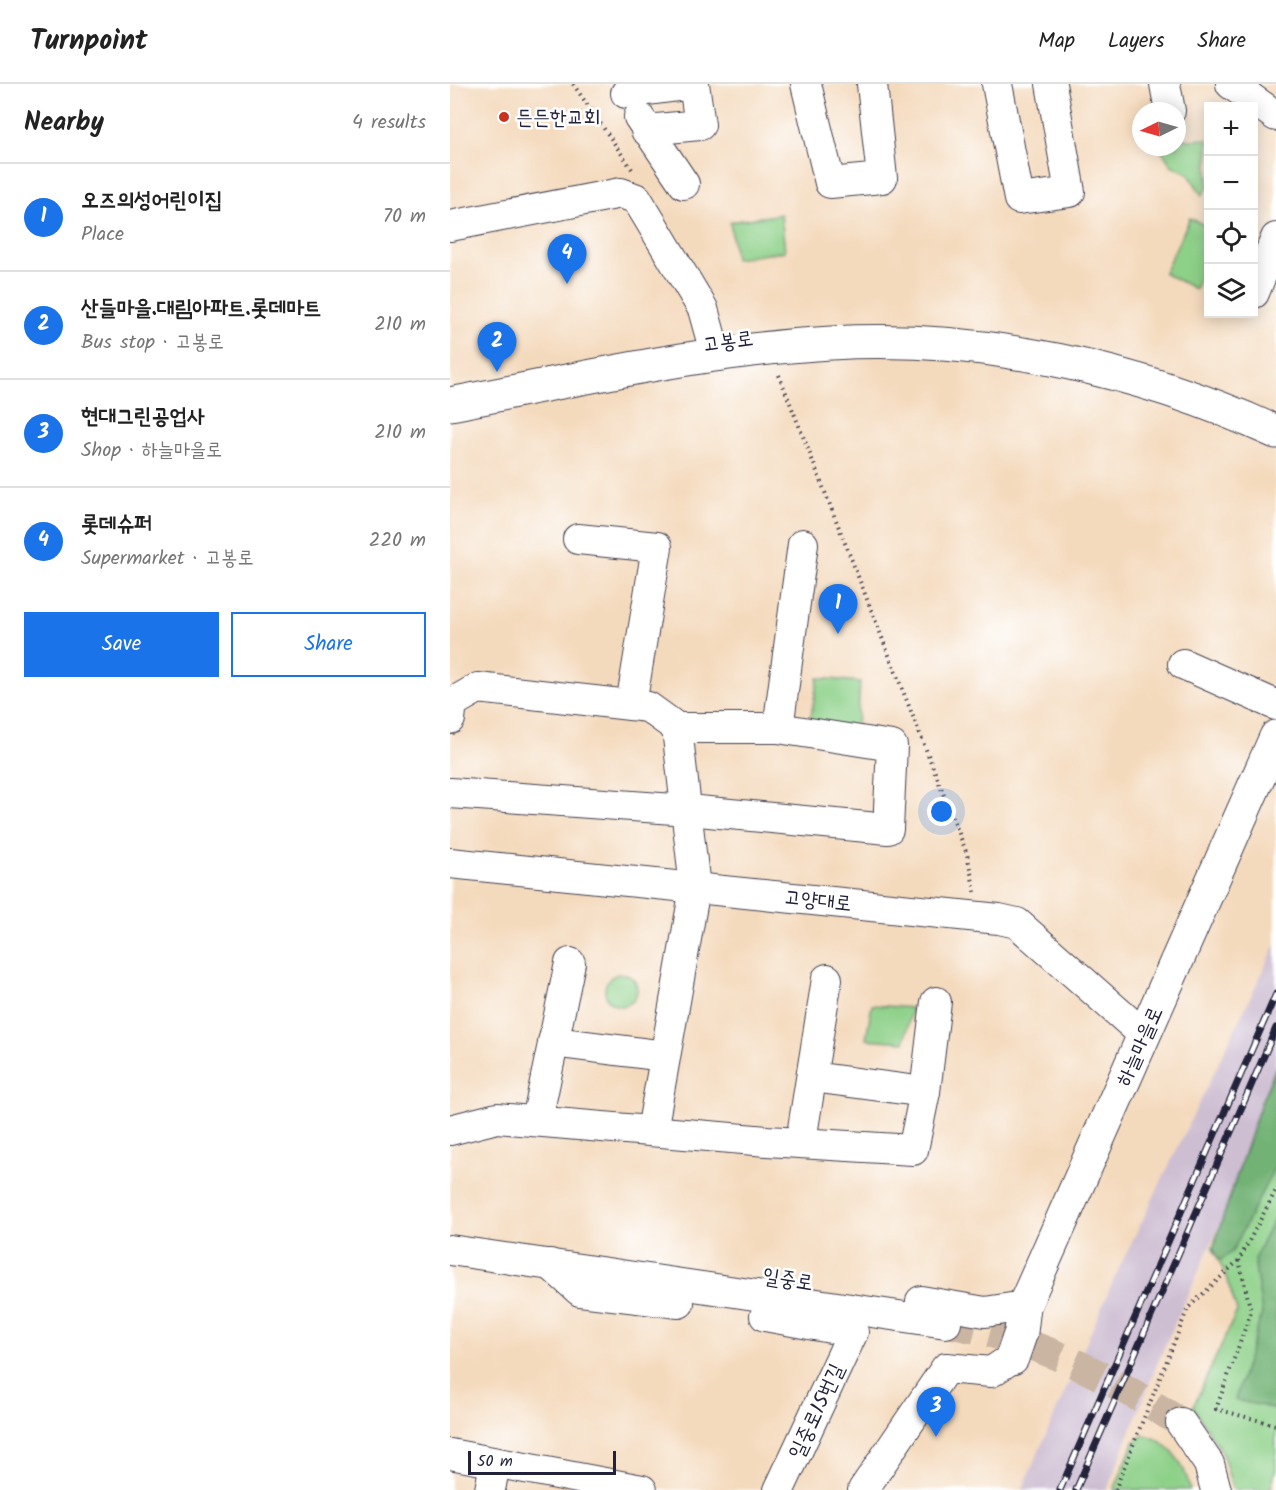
<!DOCTYPE html>
<html lang="en">
<head>
<meta charset="utf-8">
<style>
	:root { --surface:#fff; --page:#f2f2f2; --text:#222; --muted:#767676; --line:#e0e0e0; --accent:#1a73e8 }
	body { margin:0; font-family:Kalam,"Poor Story",sans-serif; background:var(--page); color:var(--text) }
	.controls { position:absolute; right:18px; top:18px; display:grid; overflow:hidden; border-radius:0px; box-shadow:0 3px 15px #0003 }
	.controls button { width:54px; height:54px; display:grid; place-items:center; padding:0; border:0; border-bottom:2px solid var(--line); background:var(--surface); color:var(--text); font:30px sans-serif }
	.compass { position:absolute; left:682px; top:18px; width:54px; height:54px; border-radius:50%; background:var(--surface); box-shadow:0 3px 15px #0003; rotate:265deg }
	.scale { position:absolute; left:18px; bottom:15px; width:148px; box-sizing:border-box; padding-left:6px; border:3px solid #22223b; border-top:0; font-size:16px; line-height:21px; white-space:nowrap; color:#22223b; -webkit-text-stroke:4px #fff; paint-order:stroke }
	.you { position:absolute; left:492px; top:728px; width:21px; height:21px; margin:-15px; border:4px solid #fff; border-radius:50%; background:#1a73e8; box-shadow:0 0 0 9px #1a73e833 }
	.badge { display:grid; place-items:center; width:39px; height:39px; border-radius:50%; background:var(--accent); color:#fff; font-size:20px; font-weight:700 }
	.pin { position:absolute; translate:-50% -50px; filter:drop-shadow(0 2px 3px #0008) }
	.pin::after { content:''; position:absolute; top:32px; width:21px; height:18px; background:inherit; clip-path:polygon(0 0,100% 0,50% 100%) }
	.list { margin:0; padding:0; list-style:none }
	h2 { display:flex; justify-content:space-between; align-items:center; height:78px; margin:0; padding:0 24px; font-size:26px }
	h2 small { font-size:20px; font-weight:400; color:var(--muted) }
	.list li { display:grid; grid-template-columns:39px 1fr auto; gap:18px; align-items:center; box-sizing:border-box; height:108px; padding:0 24px; border-top:2px solid var(--line) }
	.list b { display:block; font-size:22px; white-space:nowrap }
	.list p { margin:0; font-size:20px; white-space:nowrap; color:var(--muted) }
	.list em { font-size:20px; font-style:normal; color:var(--muted) }
	.actions { display:flex; gap:12px; padding:18px 24px }
	.actions a { flex:1; padding:14px 0; border:2px solid var(--accent); border-radius:0px; text-align:center; font-size:21px; color:var(--accent) }
	.actions .main { background:var(--accent); color:#fff }
	.icon { flex:none; width:33px; height:33px; fill:none; stroke:currentColor; stroke-width:2; stroke-linecap:round; stroke-linejoin:round }
	.map { position:relative; flex:none; width:826px; height:1406px; overflow:hidden }
	header { display:flex; align-items:center; gap:36px; box-sizing:border-box; height:84px; padding:0 30px; background:var(--surface); border-bottom:2px solid var(--line) }
	header strong { font-size:28px }
	nav { display:flex; gap:33px; margin-inline-start:auto; font-size:21px }
	main { display:flex }
	aside { flex:1; background:var(--surface) }
	.map>svg:first-child { display:block }
</style>
</head>
<body>
<header>
<strong>Turnpoint</strong>
<nav><a>Map</a><a>Layers</a><a>Share</a></nav>
</header>
<main>
<aside>
<h2>Nearby<small>4 results</small></h2>
<ul class="list">
<li><span class="badge">1</span><div><b>오즈의성어린이집</b><p>Place</p></div><em>70 m</em></li>
<li><span class="badge">2</span><div><b>산들마을.대림아파트.롯데마트</b><p>Bus stop · 고봉로</p></div><em>210 m</em></li>
<li><span class="badge">3</span><div><b>현대그린공업사</b><p>Shop · 하늘마을로</p></div><em>210 m</em></li>
<li><span class="badge">4</span><div><b>롯데슈퍼</b><p>Supermarket · 고봉로</p></div><em>220 m</em></li>
</ul>
<div class="actions"><a class="main">Save</a><a>Share</a></div>
</aside>
<div class="map">
<svg width="826" height="1406" viewBox="0 0 826 1406">
	<rect width="100%" height="100%" fill="#fff"/>
	<filter id="ink" filterUnits="userSpaceOnUse"><feTurbulence type="fractalNoise" baseFrequency=".0167" numOctaves="2"/><feDisplacementMap in="SourceGraphic" scale="12" xChannelSelector="R" yChannelSelector="G"/><feConvolveMatrix kernelMatrix="1 2 1 2 8 2 1 2 1" color-interpolation-filters="sRGB"/></filter>
	<filter id="wash" filterUnits="userSpaceOnUse"><feTurbulence type="fractalNoise" baseFrequency=".008" numOctaves="4" result="noise"/><feDisplacementMap in="SourceGraphic" scale="24" xChannelSelector="R" yChannelSelector="G"/><feGaussianBlur stdDeviation="1.35" result="paint"/><feColorMatrix in="noise" values="0 0 0 0 0 0 0 0 0 0 0 0 0 0 0 0 0 1.4 0 .05"/><feComposite in="paint" operator="in"/></filter>
	<g filter="url(#wash)">
		<rect width="100%" height="100%" fill="#f4dabd"/>
		<polygon fill="#cdbed2" points="826,860 826,1017 712,1268 657,1406 572,1406 664,1195"/>
		<g fill="#8dd088" stroke="#587962" stroke-width="1.5">
			<polygon points="727,54 740,56 758,55 758,103 752,111 738,89 721,81 712,67 714,63 727,63"/>
			<polygon points="331,130 335,167 285,175 280,138"/>
			<polygon points="740,134 758,143 758,175 745,205 714,189"/>
			<polygon points="368,594 410,598 407,644 360,637"/>
			<circle cx="171" cy="906" r="16"/>
			<polygon points="422,921 462,924 454,958 416,955"/>
			<polygon points="826,983 826,1385 820,1406 783,1406 772,1368 743,1323 787,1227 775,1190 763,1164 812,1016"/>
			<path d="M693,1351C718,1354 736,1382 740,1406H664L684,1358Z"/>
		</g>
		<g fill="#72b274" stroke="#4a6a58" stroke-width="1.5">
			<polygon points="826,984 826,1080 782,1168 769,1177 763,1164 812,1016"/>
			<polygon points="826,1131 826,1325 785,1316 812,1229 804,1175"/>
		</g>
	</g>
	<g filter="url(#ink)">
		<g fill="none" stroke-linecap="round" stroke-linejoin="round">
			<path stroke="#cab5a3" stroke-width="30" stroke-dasharray="30 15" stroke-linecap="butt" d="M496,1239C583,1253 658,1292 731,1339"/>
			<g stroke="#423e4e" stroke-width="32">
				<g id="minor">
					<polyline points="356,0 380,99 432,94 422,0"/>
					<polyline points="547,0 569,115 620,108 601,0"/>
					<polyline points="715,0 720,27"/>
					<polyline points="781,0 826,32"/>
					<polyline points="176,9 244,0 250,41 196,46"/>
					<polyline points="189,33 234,100"/>
					<polyline points="0,142 171,109 187,115 253,225 266,272"/>
					<polyline points="804,209 826,154"/>
					<polyline points="128,455 207,463 181,621"/>
					<polyline points="733,580 826,621"/>
					<polyline points="0,635 2,619 28,604 198,623 227,644 245,804 202,1047"/>
					<polyline points="328,644 353,460"/>
					<polyline points="0,709 238,726 438,745 442,662 328,644 227,644"/>
					<polyline points="0,779 549,835 567,839 694,951"/>
					<polyline points="103,958 215,972"/>
					<polyline points="362,993 475,1008"/>
					<polyline points="87,1036 120,879"/>
					<polyline points="0,1046 47,1034 317,1057 463,1066 475,1008 486,918"/>
					<polyline points="351,1057 377,895"/>
					<polyline points="0,1166 496,1239"/>
					<polyline points="100,1180 130,1207 229,1219"/>
					<polyline points="471,1217 535,1228 574,1222"/>
					<polyline points="315,1232 403,1248 329,1406"/>
					<polyline points="731,1339 759,1380 766,1406"/>
					<polyline points="0,1370 192,1406"/>
					<polyline points="40,1406 45,1379"/>
					<polyline points="413,1406 496,1284 541,1288 562,1274"/>
				</g>
			</g>
			<g stroke="#423e4e" stroke-width="35">
				<g id="major">
					<path d="M0,320C126,296 252,266 381,259C533,250 688,285 826,348"/>
					<polyline points="562,1274 571,1248 574,1222 826,653"/>
				</g>
			</g>
			<g stroke="#423e4e" stroke-width="4" stroke-dasharray="1.5 4.5" stroke-linecap="butt">
				<polyline points="123,0 184,88"/>
				<polyline points="329,291 517,770 525,808"/>
				<polyline points="789,1176 801,1228 766,1325 826,1341"/>
				<polyline points="665,1406 738,1224 789,1176 826,1106"/>
			</g>
			<use href="#minor" stroke="#fff" stroke-width="30"/>
			<use href="#major" stroke="#fff" stroke-width="33"/>
			<g stroke="#22223b" stroke-width="7">
				<g id="rail">
					<polyline points="610,1406 826,910"/>
					<polyline points="626,1406 826,944"/>
				</g>
			</g>
			<use href="#rail" stroke="#fff" stroke-width="4.5" stroke-dasharray="14" stroke-linecap="butt"/>
		</g>
	</g>
	<circle fill="#c8321e" stroke="#fff" stroke-width="2" cx="54" cy="33" r="6"/>
	<g text-anchor="middle" stroke-width="5" stroke-linejoin="round" paint-order="stroke">
		<g font-size="21" fill="#22223b" stroke="#fff" text-anchor="start">
			<text x="66" y="40">든든한교회</text>
		</g>
		<g font-size="21" fill="#22223b" stroke="#fff">
			<text transform="translate(278 257) rotate(-8)" y="7">고봉로</text>
			<text transform="translate(368 816) rotate(6)" y="7">고양대로</text>
			<text transform="translate(689 962) rotate(-66)" y="7">하늘마을로</text>
			<text transform="translate(338 1195) rotate(9)" y="7">일중로</text>
			<text transform="translate(366 1327) rotate(-65)" y="7">일중로15번길</text>
		</g>
	</g>
</svg>
<div class="controls">
<button>+</button>
<button>−</button>
<button><svg class="icon" aria-label="locate" viewBox="0 0 24 24"><circle cx="12" cy="12" r="6"/><path d="M12 2v4M12 18v4M2 12h4M18 12h4"/></svg></button>
<button><svg class="icon" aria-label="layers" viewBox="0 0 24 24"><path d="M12 4l9 5-9 5-9-5zM3 14l9 5 9-5"/></svg></button>
</div>
<svg class="compass" viewBox="-18 -18 36 36"><path d="M0-13l5 13h-10z" fill="#e53935"/><path d="M0 13l5-13h-10z" fill="#767676"/></svg>
<div class="scale">50 m</div>
<div class="you"></div>
<div class="pin badge" style="left:388px;top:550px">1</div>
<div class="pin badge" style="left:47px;top:288px">2</div>
<div class="pin badge" style="left:486px;top:1353px">3</div>
<div class="pin badge" style="left:117px;top:200px">4</div>
</div>
</main>
</body>
</html>
